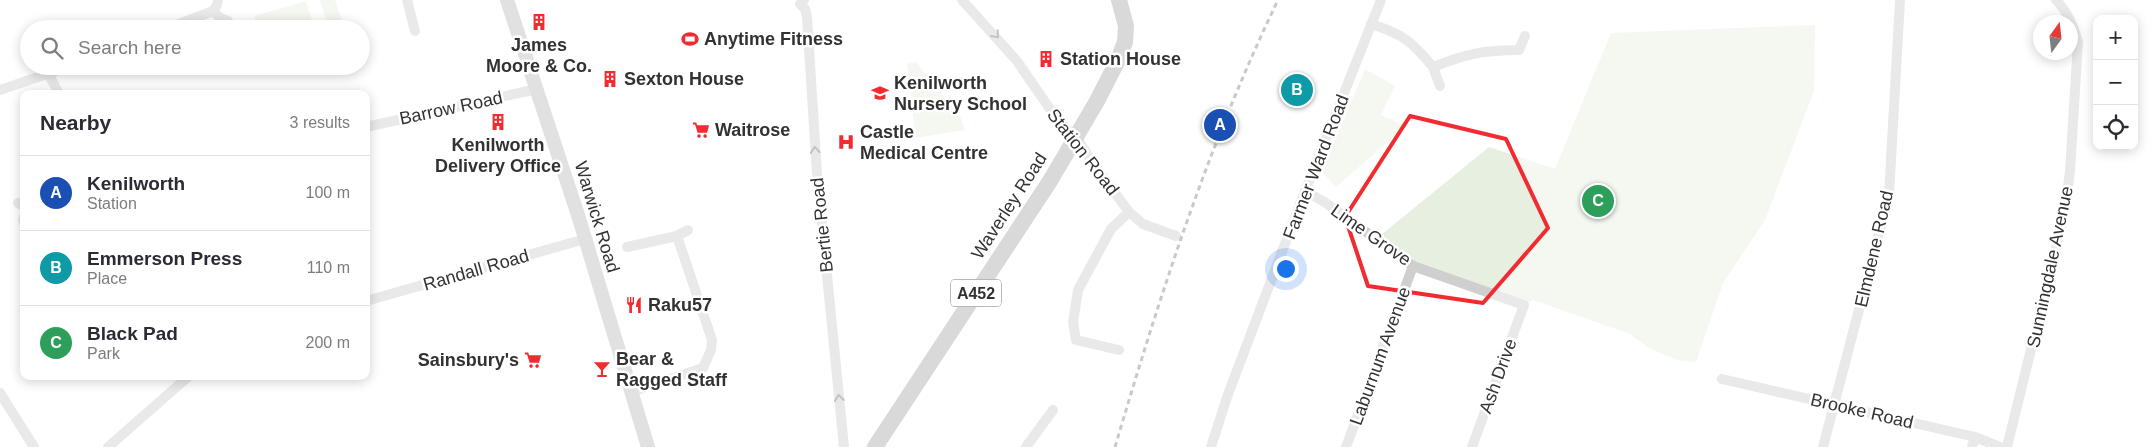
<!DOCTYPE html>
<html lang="en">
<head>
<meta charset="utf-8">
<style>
	:root { --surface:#fff; --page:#f2f2f3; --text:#2b2b33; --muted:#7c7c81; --line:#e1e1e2; --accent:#2563eb }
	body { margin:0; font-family:Arial,sans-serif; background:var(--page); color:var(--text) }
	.controls { position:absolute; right:15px; top:15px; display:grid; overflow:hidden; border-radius:10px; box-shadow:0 2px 12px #0003 }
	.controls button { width:45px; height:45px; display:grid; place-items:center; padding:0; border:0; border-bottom:1px solid var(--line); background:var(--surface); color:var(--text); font:25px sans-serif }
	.compass { position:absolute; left:2033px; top:15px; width:45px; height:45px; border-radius:50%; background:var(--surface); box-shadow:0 2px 12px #0003; rotate:15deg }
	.you { position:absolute; left:1285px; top:268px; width:18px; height:18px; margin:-12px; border:4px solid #fff; border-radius:50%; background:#1a73e8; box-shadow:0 0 0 8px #1a73e833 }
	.badge { display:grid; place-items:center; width:32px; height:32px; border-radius:50%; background:var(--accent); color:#fff; font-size:16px; font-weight:700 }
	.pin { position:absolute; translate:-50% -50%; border:2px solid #fff; box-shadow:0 1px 5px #0006 }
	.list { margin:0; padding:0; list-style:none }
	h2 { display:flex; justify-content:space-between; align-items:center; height:65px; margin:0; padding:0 20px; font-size:21px }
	h2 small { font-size:16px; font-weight:400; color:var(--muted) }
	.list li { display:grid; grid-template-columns:32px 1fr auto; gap:15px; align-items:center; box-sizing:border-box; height:75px; padding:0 20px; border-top:1px solid var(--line) }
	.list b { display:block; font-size:19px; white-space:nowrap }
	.list p { margin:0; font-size:16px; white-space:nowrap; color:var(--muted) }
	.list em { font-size:16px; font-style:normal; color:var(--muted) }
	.icon { flex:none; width:28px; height:28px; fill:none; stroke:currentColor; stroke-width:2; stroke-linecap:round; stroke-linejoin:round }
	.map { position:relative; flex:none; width:2153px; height:447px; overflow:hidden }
	.search { position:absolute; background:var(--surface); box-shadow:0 2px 12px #0003; left:20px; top:20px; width:350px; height:55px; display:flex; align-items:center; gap:12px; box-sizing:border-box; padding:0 18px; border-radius:28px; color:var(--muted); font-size:19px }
	.panel { position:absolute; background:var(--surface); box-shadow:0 2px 12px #0003; left:20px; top:90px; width:350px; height:290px; border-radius:10px }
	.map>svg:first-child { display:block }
</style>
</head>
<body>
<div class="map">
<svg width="2153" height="447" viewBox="0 0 2153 447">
	<rect width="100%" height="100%" fill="#fff"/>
	<g fill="#e7efe0">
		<polygon points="320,0 335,0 343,25 347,24 348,29 258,29 254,16 306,1 314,27 327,24"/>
		<polygon points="1815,25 1814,91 1765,220 1723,283 1696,362 1677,360 1649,348 1630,334 1533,300 1524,305 1413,266 1376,239 1489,147 1555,169 1611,33"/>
		<polygon points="916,62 961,118 965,130 916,138 907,64"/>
		<polygon points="1365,69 1395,86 1381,115 1406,126 1336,187 1322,172"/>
	</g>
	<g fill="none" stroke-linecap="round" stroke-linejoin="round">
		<g stroke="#cfcfcf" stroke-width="10">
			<polyline points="407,0 415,31"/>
			<polyline points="804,0 800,4 805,9 807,17 817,174 844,447"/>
			<polyline points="962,0 1017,61 1052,112 1060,123 1076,137 1098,170 1129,212 1143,224 1176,236"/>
			<polyline points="213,11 217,5 218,0"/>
			<path d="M1371,24C1403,34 1411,41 1433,67C1466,54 1484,50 1519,50L1525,36"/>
			<polyline points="166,29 213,11 220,18 228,21"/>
			<polyline points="1433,67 1440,86"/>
			<polyline points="49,75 59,94"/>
			<polyline points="0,90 70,66"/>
			<polyline points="366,127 537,89"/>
			<polyline points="1305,191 1326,203 1413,266 1524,305 1472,447"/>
			<polyline points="18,203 24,206"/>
			<polyline points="23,221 24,217"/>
			<polyline points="627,247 677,236 688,230"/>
			<polyline points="366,301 585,239"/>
			<polyline points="1119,350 1076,340 1073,322 1078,290 1111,229 1129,212"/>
			<polyline points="1722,379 1975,437 2000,447"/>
			<polyline points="631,392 703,368 711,350 712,340 677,236"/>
			<polyline points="0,393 34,447"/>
			<polyline points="108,447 189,376"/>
			<polyline points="1026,447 1053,410"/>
			<polyline points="1211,447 1227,397 1305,191 1381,0"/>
			<polyline points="1346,447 1413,266"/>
			<polyline points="1823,447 1889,195 1900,0"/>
			<polyline points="1972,447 1975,437"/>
			<path d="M2007,447L2065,211L2070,171L2078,42C2073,26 2068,12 2056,0"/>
		</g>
		<polyline stroke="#bcbcbc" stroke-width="14" points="507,0 578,215 648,447"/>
		<polyline stroke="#aaa" stroke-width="16" points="875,447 1050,181 1097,101 1118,60 1125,42 1126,26 1119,0"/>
		<path stroke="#878787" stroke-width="3" stroke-dasharray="5 4" stroke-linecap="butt" d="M1115,447C1160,295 1209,143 1278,0"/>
	</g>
	<defs><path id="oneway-chevron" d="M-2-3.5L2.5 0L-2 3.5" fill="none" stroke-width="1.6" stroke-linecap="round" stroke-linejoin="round" transform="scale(1.25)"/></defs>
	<g stroke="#797979">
		<use href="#oneway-chevron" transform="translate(996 35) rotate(49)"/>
		<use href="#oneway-chevron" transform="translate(815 150) rotate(-95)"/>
		<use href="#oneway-chevron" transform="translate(839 398) rotate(-96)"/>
	</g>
	<path d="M0 0H2153V447H0ZM1410,116L1506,139L1548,228L1483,303L1368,286L1345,217Z" fill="#fff" fill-opacity=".55" fill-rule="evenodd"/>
	<path fill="none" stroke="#f22b30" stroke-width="4" stroke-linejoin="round" d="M1410,116L1506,139L1548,228L1483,303L1368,286L1345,217Z"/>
	<defs>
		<g id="building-bare" transform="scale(1.35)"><path d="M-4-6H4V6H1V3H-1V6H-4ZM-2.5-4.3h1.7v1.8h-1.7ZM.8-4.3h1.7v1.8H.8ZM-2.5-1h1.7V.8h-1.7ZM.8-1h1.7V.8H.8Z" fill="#f22b30" stroke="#fff" stroke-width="2.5" paint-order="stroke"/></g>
		<g id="stadium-bare" transform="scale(1.35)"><path d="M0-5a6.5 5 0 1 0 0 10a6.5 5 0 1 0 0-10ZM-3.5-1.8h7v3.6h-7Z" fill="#f22b30" stroke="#fff" stroke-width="2.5" paint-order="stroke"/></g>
		<g id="school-bare" transform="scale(1.35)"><path d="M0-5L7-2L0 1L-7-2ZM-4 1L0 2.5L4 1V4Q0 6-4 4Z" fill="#f22b30" stroke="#fff" stroke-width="2.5" paint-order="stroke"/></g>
		<g id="supermarket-bare" transform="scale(1.35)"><path d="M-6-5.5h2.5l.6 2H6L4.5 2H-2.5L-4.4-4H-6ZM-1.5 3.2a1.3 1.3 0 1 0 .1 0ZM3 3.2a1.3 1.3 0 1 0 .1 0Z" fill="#f22b30" stroke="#fff" stroke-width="2.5" paint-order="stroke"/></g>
		<g id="hospital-bare" transform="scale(1.35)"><path d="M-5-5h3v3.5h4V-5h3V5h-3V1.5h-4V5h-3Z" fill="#f22b30" stroke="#fff" stroke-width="2.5" paint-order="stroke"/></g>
		<g id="restaurant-bare" transform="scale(1.35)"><path d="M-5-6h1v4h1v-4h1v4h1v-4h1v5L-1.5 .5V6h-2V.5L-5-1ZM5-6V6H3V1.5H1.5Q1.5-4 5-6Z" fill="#f22b30" stroke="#fff" stroke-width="2.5" paint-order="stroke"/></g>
		<g id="bar-bare" transform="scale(1.35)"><path d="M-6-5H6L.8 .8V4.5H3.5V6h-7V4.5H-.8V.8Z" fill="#f22b30" stroke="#fff" stroke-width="2.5" paint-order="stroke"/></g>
	</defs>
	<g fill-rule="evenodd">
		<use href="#building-bare" x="539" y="22"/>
		<use href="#stadium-bare" x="690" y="39"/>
		<use href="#building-bare" x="1046" y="59"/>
		<use href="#building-bare" x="610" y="79"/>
		<use href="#school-bare" x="880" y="93"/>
		<use href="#building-bare" x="498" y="122"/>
		<use href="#supermarket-bare" x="701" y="130"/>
		<use href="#hospital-bare" x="846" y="142"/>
		<use href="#restaurant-bare" x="634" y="305"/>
		<use href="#supermarket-bare" x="533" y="360"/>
		<use href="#bar-bare" x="602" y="369"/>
	</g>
	<g text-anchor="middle" stroke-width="5" stroke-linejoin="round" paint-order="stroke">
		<rect fill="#fff" stroke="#707070" stroke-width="1" x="951" y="279.5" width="50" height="27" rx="4"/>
		<g font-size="16" font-weight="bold" fill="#323232">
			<text x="976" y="299">A452</text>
		</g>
		<g font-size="18" font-weight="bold" fill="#323232" stroke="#fff" text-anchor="start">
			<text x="704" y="45">Anytime Fitness</text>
			<text x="539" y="51" text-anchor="middle">James<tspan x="539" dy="21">Moore &amp; Co.</tspan></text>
			<text x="1060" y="65">Station House</text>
			<text x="624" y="85">Sexton House</text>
			<text x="894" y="89">Kenilworth<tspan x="894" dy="21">Nursery School</tspan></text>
			<text x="715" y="136">Waitrose</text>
			<text x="860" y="138">Castle<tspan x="860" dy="21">Medical Centre</tspan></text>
			<text x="498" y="151" text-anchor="middle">Kenilworth<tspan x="498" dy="21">Delivery Office</tspan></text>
			<text x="648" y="311">Raku57</text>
			<text x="616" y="365">Bear &amp;<tspan x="616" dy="21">Ragged Staff</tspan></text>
			<text x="519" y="366" text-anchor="end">Sainsbury's</text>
		</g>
		<g font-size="18" fill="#323232" stroke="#fff">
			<text transform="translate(451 108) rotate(-12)" y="6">Barrow Road</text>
			<text transform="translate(1083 152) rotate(52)" y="6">Station Road</text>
			<text transform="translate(1316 167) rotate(-69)" y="6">Farmer Ward Road</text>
			<text transform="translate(1009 206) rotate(-57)" y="6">Waverley Road</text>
			<text transform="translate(597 217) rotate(73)" y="6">Warwick Road</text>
			<text transform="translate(822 225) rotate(-96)" y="6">Bertie Road</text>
			<text transform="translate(1371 235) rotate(35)" y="6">Lime Grove</text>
			<text transform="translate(1874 249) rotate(-77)" y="6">Elmdene Road</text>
			<text transform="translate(2050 267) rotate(-78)" y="6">Sunningdale Avenue</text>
			<text transform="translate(476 270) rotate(-16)" y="6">Randall Road</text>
			<text transform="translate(1380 356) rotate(-70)" y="6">Laburnum Avenue</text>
			<text transform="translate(1498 376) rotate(-70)" y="6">Ash Drive</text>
			<text transform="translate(1862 411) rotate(13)" y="6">Brooke Road</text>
		</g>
	</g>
</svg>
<div class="controls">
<button>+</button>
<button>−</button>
<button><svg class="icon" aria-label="locate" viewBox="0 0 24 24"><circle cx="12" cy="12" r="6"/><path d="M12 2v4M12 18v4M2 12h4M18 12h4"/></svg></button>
</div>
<svg class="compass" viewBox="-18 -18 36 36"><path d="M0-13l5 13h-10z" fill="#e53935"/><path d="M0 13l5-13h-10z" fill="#7c7c81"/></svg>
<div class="you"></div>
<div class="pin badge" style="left:1220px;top:125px;background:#1a4fb4">A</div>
<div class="pin badge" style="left:1297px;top:90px;background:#0f9aa8">B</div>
<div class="pin badge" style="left:1598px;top:201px;background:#2e9e5b">C</div>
<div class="search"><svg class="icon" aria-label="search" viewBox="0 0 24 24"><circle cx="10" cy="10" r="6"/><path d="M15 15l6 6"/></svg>Search here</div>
<section class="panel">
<h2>Nearby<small>3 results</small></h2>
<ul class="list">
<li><span class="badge" style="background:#1a4fb4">A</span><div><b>Kenilworth</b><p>Station</p></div><em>100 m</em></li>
<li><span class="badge" style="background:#0f9aa8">B</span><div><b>Emmerson Press</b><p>Place</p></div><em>110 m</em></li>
<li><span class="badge" style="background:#2e9e5b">C</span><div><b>Black Pad</b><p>Park</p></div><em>200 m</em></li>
</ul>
</section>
</div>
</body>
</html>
